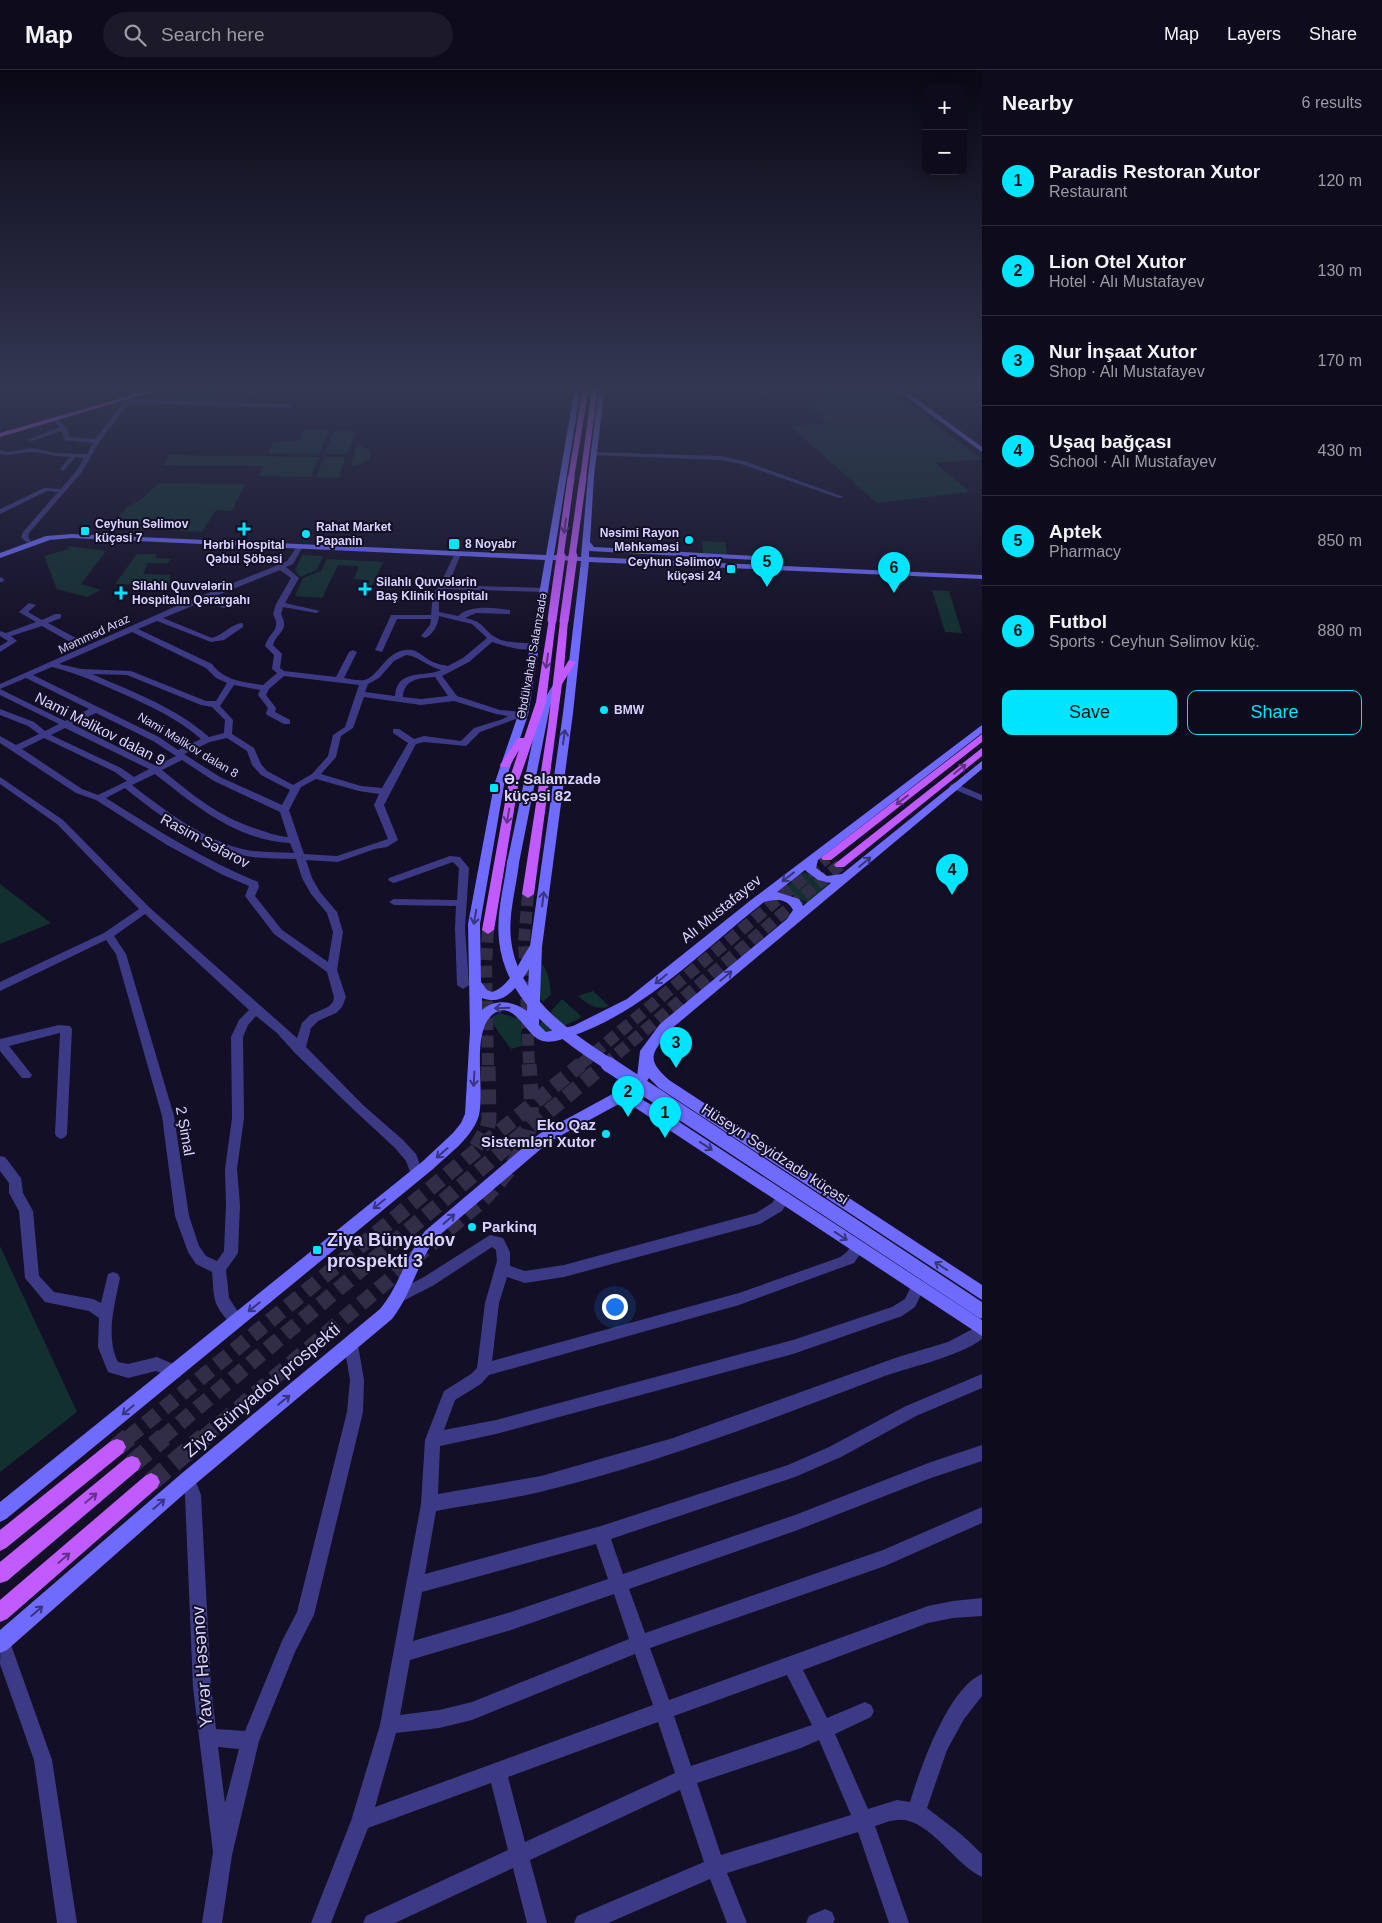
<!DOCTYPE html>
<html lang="en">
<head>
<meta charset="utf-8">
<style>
	:root { --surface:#0e0b1c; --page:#1c1929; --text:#f1f3f6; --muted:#9b9ba3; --line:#2e2b3b; --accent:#00e5ff }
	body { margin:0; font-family:Helvetica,sans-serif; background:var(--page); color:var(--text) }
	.controls { position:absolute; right:15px; top:15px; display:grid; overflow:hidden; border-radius:10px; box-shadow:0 2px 12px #0003 }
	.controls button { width:45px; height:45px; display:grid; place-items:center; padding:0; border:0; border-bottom:1px solid var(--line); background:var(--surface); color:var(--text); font:25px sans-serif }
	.you { position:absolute; left:614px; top:1236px; width:18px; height:18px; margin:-12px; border:4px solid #fff; border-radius:50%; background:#1a73e8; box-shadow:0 0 0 8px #1a73e833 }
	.badge { display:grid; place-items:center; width:32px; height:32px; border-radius:50%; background:var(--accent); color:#111; font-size:16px; font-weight:700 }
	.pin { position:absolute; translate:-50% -41px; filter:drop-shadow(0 1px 2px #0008) }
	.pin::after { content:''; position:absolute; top:26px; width:18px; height:15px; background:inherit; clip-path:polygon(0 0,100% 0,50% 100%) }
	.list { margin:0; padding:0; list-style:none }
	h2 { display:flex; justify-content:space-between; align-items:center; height:65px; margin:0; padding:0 20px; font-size:21px }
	h2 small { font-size:16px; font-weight:400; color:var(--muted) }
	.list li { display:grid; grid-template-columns:32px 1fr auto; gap:15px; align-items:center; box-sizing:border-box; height:90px; padding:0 20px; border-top:1px solid var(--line) }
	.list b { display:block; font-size:19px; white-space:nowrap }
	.list p { margin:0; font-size:16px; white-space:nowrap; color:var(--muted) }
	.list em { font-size:16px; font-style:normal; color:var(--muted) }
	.actions { display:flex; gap:10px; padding:15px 20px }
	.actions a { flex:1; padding:11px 0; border:1px solid var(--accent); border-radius:10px; text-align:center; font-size:18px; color:var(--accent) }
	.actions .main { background:var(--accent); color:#111 }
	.icon { flex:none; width:28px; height:28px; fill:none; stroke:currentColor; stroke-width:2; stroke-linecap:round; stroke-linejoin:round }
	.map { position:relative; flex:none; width:982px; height:1853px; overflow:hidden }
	header { display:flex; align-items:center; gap:30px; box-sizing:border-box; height:70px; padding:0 25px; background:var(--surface); border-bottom:1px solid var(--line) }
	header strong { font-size:24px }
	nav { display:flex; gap:28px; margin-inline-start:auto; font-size:18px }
	.search { width:350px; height:45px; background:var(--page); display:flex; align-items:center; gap:12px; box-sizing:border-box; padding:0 18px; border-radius:28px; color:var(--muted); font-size:19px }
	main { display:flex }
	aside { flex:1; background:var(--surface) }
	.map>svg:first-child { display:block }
</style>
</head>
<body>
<header>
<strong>Map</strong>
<div class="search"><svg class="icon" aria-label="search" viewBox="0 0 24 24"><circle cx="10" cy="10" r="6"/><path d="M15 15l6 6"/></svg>Search here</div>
<nav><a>Map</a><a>Layers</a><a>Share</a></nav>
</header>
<main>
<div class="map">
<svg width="982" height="1853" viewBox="0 0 982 1853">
	<rect width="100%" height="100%" fill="#130f26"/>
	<g fill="#12302f">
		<polygon points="210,317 221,318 212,332 167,331"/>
		<polygon points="896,324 982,389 935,393 970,422 877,433 791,357 826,353 805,328"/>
		<polygon points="304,360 329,360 319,384 268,383 274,371 299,371"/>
		<polygon points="335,361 356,361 347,384 325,384"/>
		<polygon points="361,376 370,381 370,388 362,394 351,396 356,377"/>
		<polygon points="169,385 319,387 311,407 259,406 263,396 163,395"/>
		<polygon points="324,387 345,387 339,408 316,407"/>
		<polygon points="159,413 245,414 232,441 216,440 202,462 110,457 126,438 143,428"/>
		<polygon points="702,471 725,472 727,484 703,483"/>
		<polygon points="68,476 106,481 81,514 101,520 87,527 57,519 44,486 69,479"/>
		<polygon points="137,484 157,484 155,488 171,489 168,493 148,493 143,504 170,505 170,516 115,514"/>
		<polygon points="302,485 323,486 317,500 300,507 295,500"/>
		<polygon points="327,489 383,492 372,516 364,516 366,510 354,509 359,496 338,495 322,528 295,526 303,508 321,501"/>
		<polygon points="932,520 949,521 962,563 945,562"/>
		<polygon points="804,802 829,814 808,833 782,820"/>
		<polygon points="0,814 51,853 0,874"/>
		<path d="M541,893C548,900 550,913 551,924L543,932L539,927Z"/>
		<path d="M593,921L609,936C596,941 589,935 578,926Z"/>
		<polygon points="562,929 582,947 552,962 546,962 539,955"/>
		<polygon points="500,943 519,949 523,956 521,964 522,976 511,979 492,953 493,946"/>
		<polygon points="0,1176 77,1342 0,1402"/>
	</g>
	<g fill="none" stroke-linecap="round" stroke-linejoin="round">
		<g stroke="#312d47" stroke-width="12" stroke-dasharray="12 5.5" stroke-linecap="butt">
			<polyline points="528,824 524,871 529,995"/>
			<polyline points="488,995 486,894 488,860"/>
			<polyline points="580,995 827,788"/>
			<polyline points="604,995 840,795"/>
		</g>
		<g stroke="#312d47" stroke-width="15" stroke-dasharray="15 8" stroke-linecap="butt">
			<polyline points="476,1077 487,1059 489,1050 488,994"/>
			<polyline points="128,1368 581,994"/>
			<polyline points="162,1368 605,994"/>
			<path d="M203,1368L482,1131C504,1108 530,1078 531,1044C532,1028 530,1010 529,994"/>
		</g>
		<g stroke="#312d47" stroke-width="19" stroke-dasharray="19 10" stroke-linecap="butt">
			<polyline points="117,1377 129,1367"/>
			<polyline points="132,1394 164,1367"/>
			<polyline points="151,1412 204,1367"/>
		</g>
		<g fill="#3d3a85" fill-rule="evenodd">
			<polygon points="133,317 139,317 135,324 137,327 129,325"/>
			<path d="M119,326L128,329L290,334L293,336L290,338L129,333L100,371L82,402L29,463L28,467L31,471L30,472H26L21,467L23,462L58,422L47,421L0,444V439L44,418L61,419L77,400L84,388L76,387L63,401L60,399L70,387C57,387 45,383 33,382C21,381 12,387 0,384V380L8,382L32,378L55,383L87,384L93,373L64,370L62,361L32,371L27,370L60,357L52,349L55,347L67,358L69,367L95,369L124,332L117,329Z"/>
			<polygon points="594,382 720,386 744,391 844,427 839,428 741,394 720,390 592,385 592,383"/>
			<path d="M300,474L303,476L293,494L286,497L299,508L285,533L320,541L316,543L283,537L281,544C290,562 277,561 273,575L282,584L280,598L284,601L336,607L349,582L353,580L357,582L344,608C350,609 358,611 364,610C379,607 384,583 405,580C418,578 422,587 433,592C437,594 443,595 448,596L463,588L487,568L472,554L439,546C438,555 433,565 425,568L421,566L430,555L431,549H397L382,582L375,580L391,545H431L433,523L440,515L455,483L461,484L448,515L545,518L549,520L545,522L445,519C438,525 439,533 439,542L458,546C471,534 494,538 510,540V544H507L476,543L465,548C486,552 483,561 497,568C509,575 531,571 539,576C527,584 505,576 492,572L469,592L442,606L457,626L500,640L523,642L527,645L480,662L466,676L424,672L416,674L384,735L398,770L387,777L375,779L338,792L306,790L312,808L320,822L337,842L343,862L337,900L346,927L342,937L336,943L318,951L311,958L306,977L363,1035L403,1070L416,1084L423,1103L422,1107L417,1108L412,1107L406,1091L395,1078L355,1041L295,983L277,963L256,946L248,955L243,967L244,1048L237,1099L240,1135L238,1183L226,1200L229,1228L244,1251L242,1256L237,1257C229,1254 217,1239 215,1230C213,1222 213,1211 212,1202L196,1194L188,1182L175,1146L162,1046L116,884L106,870L0,921V912L104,863L139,839L57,754L0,714V707L63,750L149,837L297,968L302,953L310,945L328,937L333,932L334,927L327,902L274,864L245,826L249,816L223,805L167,775L96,730L76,723L0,673V666L16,675L39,664L28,656L0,645V639L34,652L45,661L59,654L0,625V619L65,651L89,639L26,608L0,619V614L181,534L278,495L287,491L298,475ZM280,500L291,508L276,534L273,544C282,561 269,561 265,576L274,585L272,599L277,603L263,615C244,612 224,611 212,594L138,559L157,551L211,572L224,570L243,557V553C232,553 223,565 212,568L163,548L207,530L223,538H229V534L213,527ZM132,562L206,598L216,608L227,613L216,631H206L131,601L81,599L59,594ZM406,585C419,586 426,596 441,600C424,608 397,598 395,626L365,622L368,614L379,608L394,591ZM52,597C77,603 98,613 121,623C150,636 177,648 201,669L178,680L159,667L33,605ZM92,604L127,605L201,635L212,637L225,650L224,663L209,667C175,637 133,622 92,604ZM284,606L359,615L345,657L333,665L328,686L312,704L293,715L267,701L261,694L254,678L232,664L233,650L220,636L234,615L260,620L258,625L268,638L266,643L267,645L284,654H290V650L275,642L276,638L266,625L269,619ZM435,607L448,626L421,629L403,627C404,609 419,608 435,607ZM364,627L421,635L454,631L496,644L508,646L503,649L474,658L461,671L424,666L414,669L399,659H393V663L408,673L382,718L361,716L321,704L336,687L341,666L353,658ZM96,643L153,671L176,686L156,696L72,654ZM65,658L149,699L134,707L121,698L51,665ZM44,668L115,702L127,711L98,725L82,719L22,679ZM227,668L247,681L252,695L261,705L290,720L282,735L220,707L184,684L210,672ZM182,690L214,711L280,742L288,767C276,766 266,762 254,758C216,745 193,725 162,700ZM155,704C196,736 236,770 290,773L294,783C279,782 262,783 247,780C206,772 164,740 132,715ZM316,709L359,721L379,724L374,735L388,769L337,786L304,784L289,740L301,717ZM125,718C158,745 203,778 246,786C262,789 279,788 296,789L302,808L311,824L327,843L333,862L328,892L282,860L255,826L259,817L258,812C204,790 155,759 106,728ZM145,844L249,940L239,950L231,967L232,1048L225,1099L226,1135L224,1181L217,1191L206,1186L199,1176L189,1146L174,1046L126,884L114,866Z"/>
			<polygon points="0,507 4,509 3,512 0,512"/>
			<polygon points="29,533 36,535 28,542 42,550 55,544 61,544 61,548 48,553 76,568 76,572 70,572 42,556 11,566 17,571 0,582 0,576 8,571 0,566 0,561 6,563 36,552 19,542"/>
			<polygon points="954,713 982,725 982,731 951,718 949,716"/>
			<polygon points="450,786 460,787 469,798 465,858 469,915 463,919 457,915 455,858 456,836 394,835 389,832 394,829 457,830 459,798 453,792 397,812 393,813 388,810 389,808"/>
			<polygon points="59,955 70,956 72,959 67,1064 65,1067 61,1069 57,1067 55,1064 60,963 9,976 32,1005 30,1008 22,1008 0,981 0,969"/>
			<path d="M0,1086L5,1087L21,1108L23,1123L33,1141L39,1206L54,1222L93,1229L101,1233L108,1204L113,1202L118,1204L120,1208C115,1234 105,1266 118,1292L128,1294L157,1287L180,1297L182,1302L180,1307L175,1309L156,1301L128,1308L108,1302L98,1277L99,1248L89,1241L45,1232L25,1208L19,1141L9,1123V1113L0,1101Z"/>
			<path d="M784,1122L789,1123L791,1127L782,1141L760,1154L564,1207L525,1213L507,1207L499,1233L492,1291L739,1223L835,1189C838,1188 841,1187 843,1185C851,1180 851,1169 863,1173L865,1177L854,1193L739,1235L489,1305L481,1314L455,1330L444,1360L496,1350L793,1270L892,1237L905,1229L913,1212L918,1210L923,1212L925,1216L915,1237L902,1246L793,1284L496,1364L440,1376L438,1424L541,1406L673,1368L898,1287L948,1272L982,1254V1269C957,1288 907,1297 877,1309C766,1351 655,1394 540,1422C506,1430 471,1434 436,1441L425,1504L601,1456L788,1395L829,1377L906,1336L982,1304V1318L916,1346L841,1387L795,1407L611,1469L623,1504L795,1445L931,1392L982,1375V1391L931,1408L795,1461L629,1519L645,1563L883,1480L982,1437V1453L885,1496L650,1578L669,1630L928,1536L953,1531L982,1528V1546L953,1548L928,1553L803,1600L827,1648L865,1632L871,1635L874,1641L871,1647L835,1664L868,1739L897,1730L910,1732C920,1699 948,1618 982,1604V1626L964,1649L947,1680L927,1738L962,1765L982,1784V1807C956,1796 928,1747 898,1750C890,1750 882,1754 875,1756L909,1853H889L858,1762L727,1803L747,1853H727L710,1809L608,1853H574L577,1846L704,1792L680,1720L530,1790L547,1853H527L513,1798L395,1853H363L366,1846L508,1780L491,1713L368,1758L331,1853H311L351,1751L380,1655L421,1434L425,1370L444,1321L471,1304L477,1298L485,1233L497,1191L496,1180L492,1177L434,1215L405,1230L400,1232L395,1230L393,1226L395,1222L424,1207L490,1165L503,1168L510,1182V1196L525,1201L564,1195L756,1143L772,1133L779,1123ZM596,1474L608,1509L511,1542L413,1571L422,1522ZM614,1524L629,1569L472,1632L439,1640L400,1645L410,1590L511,1560ZM635,1584L653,1635L375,1737L396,1663L439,1658L472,1650ZM787,1605L812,1655L691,1696L674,1646ZM658,1652L675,1703L525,1772L508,1707ZM819,1670L851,1745L721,1785L697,1713L801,1678Z"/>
			<path d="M351,1268L356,1270L358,1275L364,1310L363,1342L314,1545L295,1582L259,1671L232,1785L222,1853H202L213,1782L193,1617L185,1425L179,1410L181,1404L187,1402L193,1404L201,1425L211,1617L216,1659L245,1661L282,1571L297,1542L347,1342L350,1310L344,1275L346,1270ZM218,1677L239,1679L225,1733Z"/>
			<polygon points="1,1563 7,1566 10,1572 52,1690 77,1853 57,1853 34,1690 0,1594"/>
			<polygon points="825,1839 832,1842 835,1849 833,1853 806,1853 809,1846"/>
		</g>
		<g fill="#6f6bff" fill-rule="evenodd">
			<path d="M575,317H581L554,485L581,487L588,406L599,317H605L594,406L590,472L594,477L774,487L778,489L774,491L589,481V487L982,505V509L589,492L573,643L542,877L539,955L546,962L573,956L627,929L751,830L982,655V663L818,790L816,798L827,806L842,804L982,691V699L670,960C652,984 645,988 669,1010L982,1215V1230L659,1018L649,1008L639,1023L634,1025L664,1042L982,1250V1266L654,1050L631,1035H617L549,1072L435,1169C417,1194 411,1225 392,1249L193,1416L7,1580L0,1583V1560L181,1404L380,1239C400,1215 406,1185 425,1161L539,1064L629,1015L637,1007L640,981L660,954L787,849L793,840C787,828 776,829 764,832C704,879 643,943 569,967C560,970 549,974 540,970C526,965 513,927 492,945C471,964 485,1018 479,1045C473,1067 449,1084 433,1099L6,1449L0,1452V1432L423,1091L453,1063L461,1053L465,1044L470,961L468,854L494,715L518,645L545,490L72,468L50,470L0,488V483L46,466L72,464L546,485ZM553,490L581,491L563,643L530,876C519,891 511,916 492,922L487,920L481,912L480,854L504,715L528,645ZM805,800L818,810L831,813L803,836L799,829L777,822ZM529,899L527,941C514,931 495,928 482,940V928C504,937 519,915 529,899Z"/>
			<polygon points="893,317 900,317 982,377 982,382"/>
			<polygon points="556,614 561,617 550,636 519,793 513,796 507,793 540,636 553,615"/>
		</g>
		<g fill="#c25bff" fill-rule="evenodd">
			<polygon points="160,317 169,317 0,367 0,363"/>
			<polygon points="583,317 589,317 574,408 571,410 568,408"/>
			<polygon points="592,317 598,317 586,408 583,410 580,408"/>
			<polygon points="549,548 556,550 546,632 519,710 494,860 488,864 482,860 509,710 519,680 509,697 501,697 500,695 518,668 524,668 536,632"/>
			<polygon points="564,548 568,551 564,598 569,590 576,592 562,614 534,824 528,828 522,824 548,656 560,551"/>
			<polygon points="982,664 982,672 831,790 823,790 821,788 823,786"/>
			<polygon points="982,678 982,686 844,797 836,797 834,795 836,793"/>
			<polygon points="117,1369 123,1371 126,1377 123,1383 6,1478 0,1481 0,1460 111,1371"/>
			<polygon points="132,1386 138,1388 141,1394 138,1400 7,1511 0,1513 0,1492 126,1388"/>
			<polygon points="151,1403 157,1406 160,1412 157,1418 7,1549 0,1552 0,1530 145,1406"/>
		</g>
		<path stroke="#6f6bff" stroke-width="12" d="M513,793C510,818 502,844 505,870C511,929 564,965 610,995"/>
		<polyline stroke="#6f6bff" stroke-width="15" points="608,994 982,1241"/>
		<g stroke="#c25bff" stroke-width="7">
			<polyline points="560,487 571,408"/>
			<polyline points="572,487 583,408"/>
		</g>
		<g stroke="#c25bff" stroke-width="9">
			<polyline points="552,550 561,486"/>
			<polyline points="564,551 573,486"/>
		</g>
	</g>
	<defs><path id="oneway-shaft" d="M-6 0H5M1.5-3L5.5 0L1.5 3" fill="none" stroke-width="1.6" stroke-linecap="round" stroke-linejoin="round" transform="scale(1.25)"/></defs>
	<g stroke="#623188">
		<use href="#oneway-shaft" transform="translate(565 456) rotate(97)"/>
		<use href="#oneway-shaft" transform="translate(547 591) rotate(98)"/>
		<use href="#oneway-shaft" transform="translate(960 699) rotate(-39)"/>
		<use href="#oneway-shaft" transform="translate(902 730) rotate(142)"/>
		<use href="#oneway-shaft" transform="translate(508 746) rotate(100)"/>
		<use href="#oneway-shaft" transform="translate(91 1428) rotate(-40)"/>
		<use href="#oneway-shaft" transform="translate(64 1488) rotate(-41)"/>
	</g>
	<g stroke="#38347d">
		<use href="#oneway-shaft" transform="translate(564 667) rotate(-82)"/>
		<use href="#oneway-shaft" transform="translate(865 792) rotate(-40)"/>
		<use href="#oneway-shaft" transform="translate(788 807) rotate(142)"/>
		<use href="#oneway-shaft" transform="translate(543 829) rotate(-83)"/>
		<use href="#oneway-shaft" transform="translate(475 847) rotate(100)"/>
		<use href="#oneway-shaft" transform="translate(726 906) rotate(-40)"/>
		<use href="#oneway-shaft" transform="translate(661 909) rotate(141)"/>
		<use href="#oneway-shaft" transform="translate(502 938) rotate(178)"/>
		<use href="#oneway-shaft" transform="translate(474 1009) rotate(93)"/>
		<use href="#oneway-shaft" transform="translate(706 1076) rotate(33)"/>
		<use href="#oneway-shaft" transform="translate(442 1083) rotate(139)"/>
		<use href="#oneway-shaft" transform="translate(379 1134) rotate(141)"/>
		<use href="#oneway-shaft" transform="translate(449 1149) rotate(-41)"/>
		<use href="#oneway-shaft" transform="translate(841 1166) rotate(34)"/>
		<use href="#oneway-shaft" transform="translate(941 1196) rotate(-146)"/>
		<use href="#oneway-shaft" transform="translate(254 1237) rotate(141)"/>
		<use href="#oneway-shaft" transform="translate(284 1330) rotate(-39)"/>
		<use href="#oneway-shaft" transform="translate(128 1340) rotate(141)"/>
		<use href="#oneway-shaft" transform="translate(159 1434) rotate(-41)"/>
		<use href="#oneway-shaft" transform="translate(37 1541) rotate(-41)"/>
	</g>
	<linearGradient id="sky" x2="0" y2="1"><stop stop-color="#0a0815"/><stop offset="0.55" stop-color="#333752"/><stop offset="1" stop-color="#333752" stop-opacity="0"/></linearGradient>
	<rect width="982" height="576" fill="url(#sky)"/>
	<g fill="#00e5ff" stroke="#130f26" stroke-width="2">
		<path d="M241.5 451.5h5v5h5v5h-5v5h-5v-5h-5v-5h5z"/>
		<rect x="80" y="456" width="10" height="10" rx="2.5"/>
		<circle cx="306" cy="464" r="5"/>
		<circle cx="689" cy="470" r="5"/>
		<rect x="448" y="468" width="12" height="12" rx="2.5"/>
		<rect x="726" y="494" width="10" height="10" rx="2.5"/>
		<path d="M362.5 511.5h5v5h5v5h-5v5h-5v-5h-5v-5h5z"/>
		<path d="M118.5 515.5h5v5h5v5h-5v5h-5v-5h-5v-5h5z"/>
		<circle cx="604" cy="640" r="5"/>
		<rect x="489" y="713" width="10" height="10" rx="2.5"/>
		<circle cx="606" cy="1064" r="5"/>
		<circle cx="472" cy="1157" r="5"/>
		<rect x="312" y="1175" width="10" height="10" rx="2.5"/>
	</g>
	<g text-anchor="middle" stroke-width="4" stroke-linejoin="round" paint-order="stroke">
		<g font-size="12" font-weight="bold" fill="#d9d4ff" stroke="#130f26" text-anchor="start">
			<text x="95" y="458">Ceyhun Səlimov<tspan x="95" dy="14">küçəsi 7</tspan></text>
			<text x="316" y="461">Rahat Market<tspan x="316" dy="14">Papanin</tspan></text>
			<text x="679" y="467" text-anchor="end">Nəsimi Rayon<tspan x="679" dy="14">Məhkəməsi</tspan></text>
			<text x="465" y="478">8 Noyabr</text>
			<text x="244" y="479" text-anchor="middle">Hərbi Hospital<tspan x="244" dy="14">Qəbul Şöbəsi</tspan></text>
			<text x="721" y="496" text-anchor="end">Ceyhun Səlimov<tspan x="721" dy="14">küçəsi 24</tspan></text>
			<text x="376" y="516">Silahlı Quvvələrin<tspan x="376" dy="14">Baş Klinik Hospitalı</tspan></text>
			<text x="132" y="520">Silahlı Quvvələrin<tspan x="132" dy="14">Hospitalın Qərargahı</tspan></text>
			<text x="614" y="644">BMW</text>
		</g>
		<g font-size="12" fill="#d9d4ff" stroke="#130f26">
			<text transform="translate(94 564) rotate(-25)" y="4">Məmməd Araz</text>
			<text transform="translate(532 586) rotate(-80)" y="4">Əbdülvahab Salamzadə</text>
			<text transform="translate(188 675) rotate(31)" y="4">Nami Məlikov dalan 8</text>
		</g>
		<g font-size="15" fill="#d9d4ff" stroke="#130f26">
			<text transform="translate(100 659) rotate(27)" y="5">Nami Məlikov dalan 9</text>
			<text transform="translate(205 771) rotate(28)" y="5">Rasim Səfərov</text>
			<text transform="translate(721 839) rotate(-39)" y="5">Alı Mustafayev</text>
			<text transform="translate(185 1061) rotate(80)" y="5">2 Şimal</text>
			<text transform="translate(775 1084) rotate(33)" y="5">Hüseyn Seyidzadə küçəsi</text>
		</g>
		<g font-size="15" font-weight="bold" fill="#d9d4ff" stroke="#130f26" text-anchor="start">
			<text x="504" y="714">Ə. Salamzadə<tspan x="504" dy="17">küçəsi 82</tspan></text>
			<text x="596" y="1060" text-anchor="end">Eko Qaz<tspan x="596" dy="17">Sistemləri Xutor</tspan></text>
			<text x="482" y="1162">Parkinq</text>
		</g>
		<g font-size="18" font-weight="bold" fill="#d9d4ff" stroke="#130f26" text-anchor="start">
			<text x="327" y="1176">Ziya Bünyadov<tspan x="327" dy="21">prospekti 3</tspan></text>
		</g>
		<g font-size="18" fill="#d9d4ff" stroke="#130f26">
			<text transform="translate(262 1320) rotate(-40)" y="6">Ziya Bünyadov prospekti</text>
			<text transform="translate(202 1597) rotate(-94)" y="6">Yavər Həsənov</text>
		</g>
	</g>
</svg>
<div class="controls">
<button>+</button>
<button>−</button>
</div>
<div class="you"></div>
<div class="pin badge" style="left:665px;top:1068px">1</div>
<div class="pin badge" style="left:628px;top:1047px">2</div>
<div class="pin badge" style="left:676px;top:998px">3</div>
<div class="pin badge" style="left:952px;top:825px">4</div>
<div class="pin badge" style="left:767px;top:517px">5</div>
<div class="pin badge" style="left:894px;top:523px">6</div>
</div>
<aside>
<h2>Nearby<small>6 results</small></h2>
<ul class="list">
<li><span class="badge">1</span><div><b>Paradis Restoran Xutor</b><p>Restaurant</p></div><em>120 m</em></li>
<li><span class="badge">2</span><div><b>Lion Otel Xutor</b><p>Hotel · Alı Mustafayev</p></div><em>130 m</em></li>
<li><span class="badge">3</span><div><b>Nur İnşaat Xutor</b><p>Shop · Alı Mustafayev</p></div><em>170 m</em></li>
<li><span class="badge">4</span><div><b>Uşaq bağçası</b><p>School · Alı Mustafayev</p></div><em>430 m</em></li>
<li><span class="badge">5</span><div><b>Aptek</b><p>Pharmacy</p></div><em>850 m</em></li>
<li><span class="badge">6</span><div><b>Futbol</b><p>Sports · Ceyhun Səlimov küç.</p></div><em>880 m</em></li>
</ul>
<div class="actions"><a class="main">Save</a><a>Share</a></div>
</aside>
</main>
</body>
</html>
